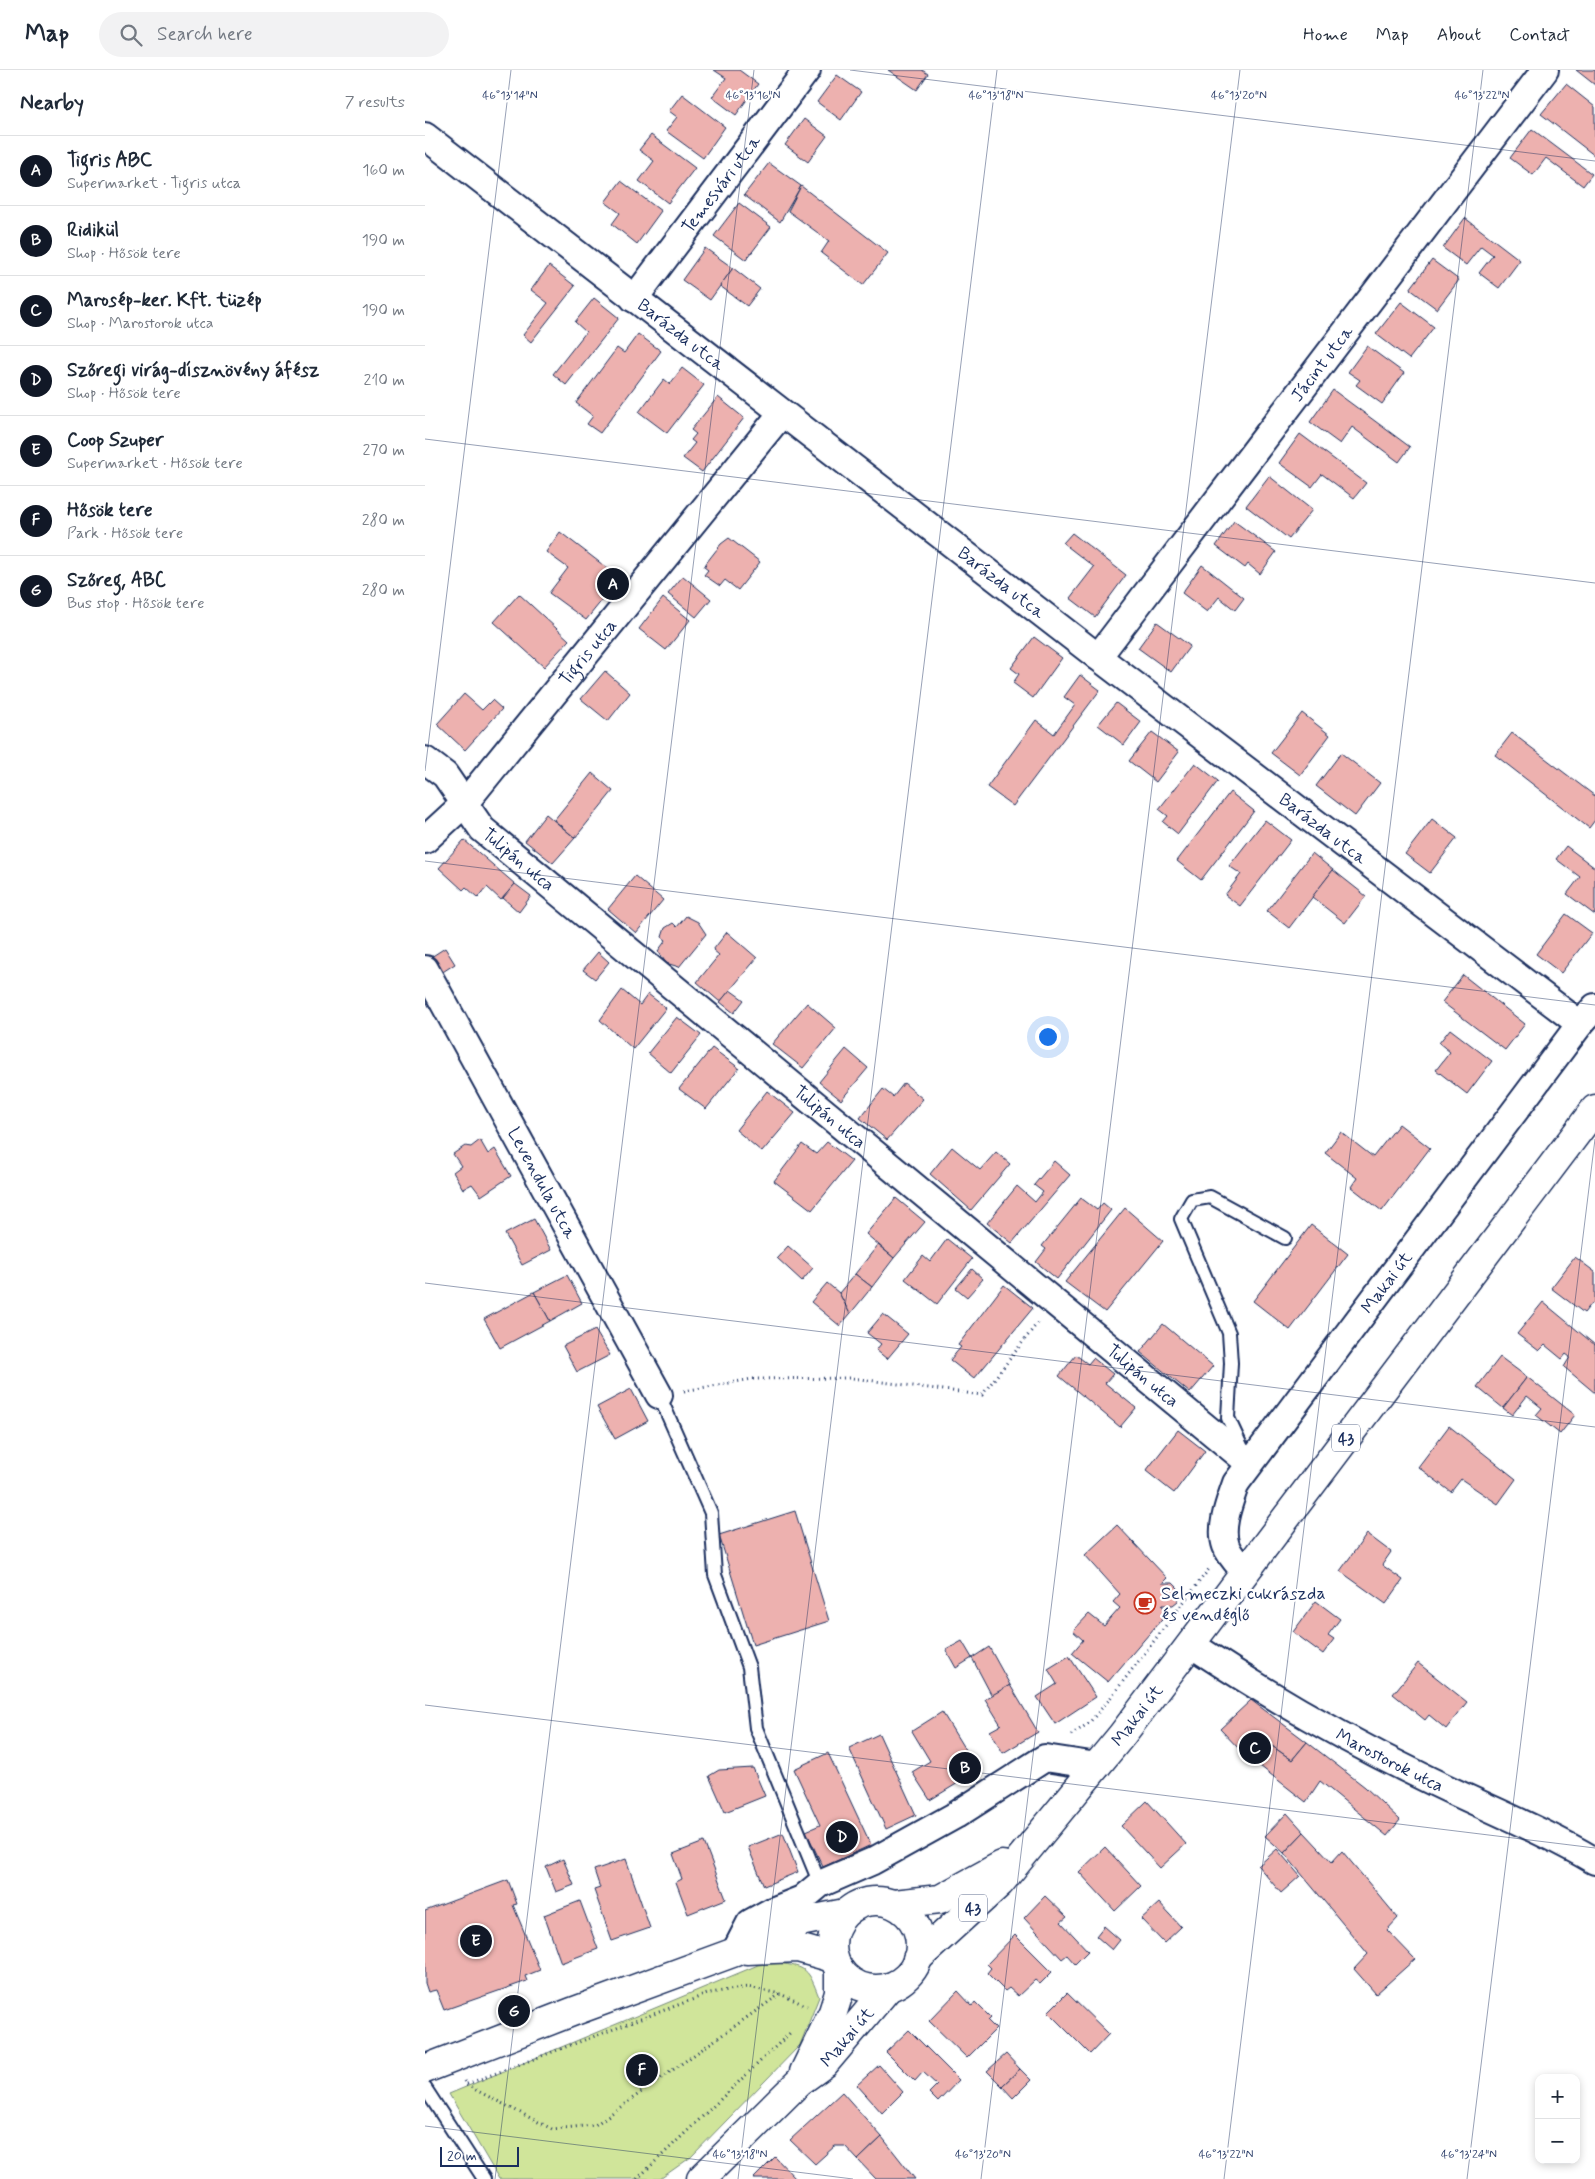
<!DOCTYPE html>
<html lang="en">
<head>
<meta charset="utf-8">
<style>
	:root { --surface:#fff; --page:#f2f2f3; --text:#1f2937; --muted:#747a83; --line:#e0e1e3; --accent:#111827 }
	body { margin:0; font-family:Mynerve,sans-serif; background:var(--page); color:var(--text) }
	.controls { position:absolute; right:15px; bottom:15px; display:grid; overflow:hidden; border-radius:10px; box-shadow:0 2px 8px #0003 }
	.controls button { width:45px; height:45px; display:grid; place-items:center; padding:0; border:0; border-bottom:1px solid var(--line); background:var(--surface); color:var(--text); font:25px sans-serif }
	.scale { position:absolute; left:15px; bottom:12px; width:79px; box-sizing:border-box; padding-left:5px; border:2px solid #1b2f5e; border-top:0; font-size:14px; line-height:18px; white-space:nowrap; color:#1b2f5e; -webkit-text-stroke:4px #fff; paint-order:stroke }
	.you { position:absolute; left:622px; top:966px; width:18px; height:18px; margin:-12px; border:4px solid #fff; border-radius:50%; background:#1a73e8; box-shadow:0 0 0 8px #1a73e833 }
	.badge { display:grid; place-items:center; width:32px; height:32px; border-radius:50%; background:var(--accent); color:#fff; font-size:16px; font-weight:700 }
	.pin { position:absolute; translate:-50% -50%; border:2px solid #fff; box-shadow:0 1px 5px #0006 }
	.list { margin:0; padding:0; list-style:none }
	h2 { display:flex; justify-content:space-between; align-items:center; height:65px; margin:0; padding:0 20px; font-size:21px }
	h2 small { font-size:16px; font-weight:400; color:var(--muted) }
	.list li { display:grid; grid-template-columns:32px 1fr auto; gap:15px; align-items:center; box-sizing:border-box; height:70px; padding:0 20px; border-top:1px solid var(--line) }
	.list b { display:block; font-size:19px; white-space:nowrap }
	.list p { margin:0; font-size:16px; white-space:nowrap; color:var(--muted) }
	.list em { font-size:16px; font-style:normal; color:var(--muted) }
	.icon { flex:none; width:28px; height:28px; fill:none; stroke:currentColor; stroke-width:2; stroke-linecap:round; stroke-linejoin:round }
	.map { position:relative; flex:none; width:1170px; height:2109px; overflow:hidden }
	header { display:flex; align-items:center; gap:30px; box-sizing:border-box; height:70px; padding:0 25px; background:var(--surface); border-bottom:1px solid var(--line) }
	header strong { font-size:24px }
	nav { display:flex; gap:28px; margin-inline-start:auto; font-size:18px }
	.search { width:350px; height:45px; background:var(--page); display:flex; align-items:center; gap:12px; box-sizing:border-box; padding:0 18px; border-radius:28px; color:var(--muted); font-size:19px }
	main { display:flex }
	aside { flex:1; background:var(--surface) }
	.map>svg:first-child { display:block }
</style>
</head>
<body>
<header>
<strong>Map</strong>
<div class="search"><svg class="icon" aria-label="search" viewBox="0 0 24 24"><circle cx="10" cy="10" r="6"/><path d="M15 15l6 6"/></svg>Search here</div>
<nav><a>Home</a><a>Map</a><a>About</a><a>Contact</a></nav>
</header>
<main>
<aside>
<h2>Nearby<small>7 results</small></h2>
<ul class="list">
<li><span class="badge">A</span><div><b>Tigris ABC</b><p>Supermarket · Tigris utca</p></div><em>160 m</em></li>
<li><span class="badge">B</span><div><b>Ridikül</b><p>Shop · Hősök tere</p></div><em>190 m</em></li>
<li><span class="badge">C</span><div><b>Marosép-ker. Kft. tüzép</b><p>Shop · Marostorok utca</p></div><em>190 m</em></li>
<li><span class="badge">D</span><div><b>Szőregi virág-dísznövény áfész</b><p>Shop · Hősök tere</p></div><em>210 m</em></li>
<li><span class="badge">E</span><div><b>Coop Szuper</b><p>Supermarket · Hősök tere</p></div><em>270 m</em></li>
<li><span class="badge">F</span><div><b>Hősök tere</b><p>Park · Hősök tere</p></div><em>280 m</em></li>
<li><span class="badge">G</span><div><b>Szőreg, ABC</b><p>Bus stop · Hősök tere</p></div><em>280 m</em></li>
</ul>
</aside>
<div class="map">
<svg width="1170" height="2109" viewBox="0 0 1170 2109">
	<rect width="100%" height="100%" fill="#fff"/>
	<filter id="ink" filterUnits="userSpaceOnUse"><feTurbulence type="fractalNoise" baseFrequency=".02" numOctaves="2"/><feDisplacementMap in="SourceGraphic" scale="10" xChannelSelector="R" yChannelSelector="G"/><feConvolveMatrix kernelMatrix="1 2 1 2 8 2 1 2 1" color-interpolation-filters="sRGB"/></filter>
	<g filter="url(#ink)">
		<path fill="#d0e59a" stroke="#768a7c" d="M352,1893C383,1897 383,1899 394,1927L375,1975L266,2087L235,2109H74L24,2024L333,1895Z"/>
		<g fill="#edb1af" stroke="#1b2f5e">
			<polygon points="289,0 314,0 333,14 311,45 287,27 301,8"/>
			<polygon points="463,0 497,0 503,4 492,20"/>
			<polygon points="1151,0 1170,0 1170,15"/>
			<polygon points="412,5 436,22 416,50 392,32"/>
			<polygon points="1141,14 1170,37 1170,86 1116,44"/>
			<polygon points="257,24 300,57 278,88 241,61 252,47 244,41"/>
			<polygon points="379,49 402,66 383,92 360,75"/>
			<polygon points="1107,59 1167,104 1158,116 1121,88 1108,105 1085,88"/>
			<polygon points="226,65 270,98 243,133 214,111 229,91 214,80"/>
			<polygon points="344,93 376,116 355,152 319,125"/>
			<polygon points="196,111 236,141 212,174 187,154 195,143 180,132"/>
			<polygon points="376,116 463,183 438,215 396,183 404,171 363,141"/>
			<polygon points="314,133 346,157 321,190 289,166"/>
			<polygon points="1040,148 1095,190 1074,218 1054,203 1068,185 1056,176 1041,195 1018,178"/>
			<polygon points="280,178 308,198 285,230 257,210"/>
			<polygon points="1007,190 1034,210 1012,239 985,219"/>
			<polygon points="124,196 150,216 106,272 98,265 123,233 106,220"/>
			<polygon points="308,198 335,219 322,236 295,216"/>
			<polygon points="169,228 194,248 141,315 128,304 161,262 150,252"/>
			<polygon points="976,232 1009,257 984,289 951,264"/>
			<polygon points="213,264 236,281 175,363 162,354 168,346 151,333 192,278 199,283"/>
			<polygon points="942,276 979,303 957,334 931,315 935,310 923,302"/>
			<polygon points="257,298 279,315 242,363 214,342 239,309 245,314"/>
			<polygon points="908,320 985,377 974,392 927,357 915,374 885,352"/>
			<polygon points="293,327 319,348 277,402 258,388 270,373 266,370 271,364 266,360"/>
			<polygon points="875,364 941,413 929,428 897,404 887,417 854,393"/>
			<polygon points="844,406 887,440 864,469 821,436"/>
			<polygon points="809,451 851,482 835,504 823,494 820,498 791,476"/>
			<polygon points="135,462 195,508 161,550 124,523 143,498 121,482"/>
			<polygon points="647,463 701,505 670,547 645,528 669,497 638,473"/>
			<polygon points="304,468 335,492 313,520 300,510 295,516 279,505 283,500 279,497 282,492 296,474"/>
			<polygon points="777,495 819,528 810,540 794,527 782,542 757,523"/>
			<polygon points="258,506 286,529 271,547 243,524"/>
			<polygon points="94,524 144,570 119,597 69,552"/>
			<polygon points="238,528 265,550 241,580 214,559"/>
			<polygon points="732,552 765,576 746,602 713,578"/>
			<polygon points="609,567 637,588 608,628 588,613 594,604 586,598"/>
			<polygon points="180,601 205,623 183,651 156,629"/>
			<polygon points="655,605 675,620 588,736 562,717 611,650 629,664 650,635 639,627"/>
			<polygon points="39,624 57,640 67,630 77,639 40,680 12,654"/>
			<polygon points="691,633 716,652 699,675 673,655"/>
			<polygon points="877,643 905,665 875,705 846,683"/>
			<polygon points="727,662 754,682 731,712 704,691"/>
			<polygon points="1087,663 1170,726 1170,750 1164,758 1070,685"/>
			<polygon points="916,683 955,713 930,746 891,716"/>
			<polygon points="770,693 793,711 753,764 738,752 743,746 734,739"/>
			<polygon points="167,703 188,721 150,768 129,750"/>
			<polygon points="805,722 829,741 776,810 752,791"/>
			<polygon points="121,744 150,768 128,793 100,771"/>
			<polygon points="1007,749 1032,768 1005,803 980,784"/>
			<polygon points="840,750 866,770 815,836 800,825 816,804 804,796"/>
			<polygon points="39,770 90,814 76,830 62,817 53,828 41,817 38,820 14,798"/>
			<polygon points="1141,776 1170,798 1170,845 1142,824 1155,807 1131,789"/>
			<polygon points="887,783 908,800 864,858 842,841"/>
			<polygon points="908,800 941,826 920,853 887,827"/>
			<polygon points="210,806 238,830 211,863 183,839"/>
			<polygon points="90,814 106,826 94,842 78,828"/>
			<polygon points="1141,844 1167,863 1136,903 1111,884"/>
			<polygon points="261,846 273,852 281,864 254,897 241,893 233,881 241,870 237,867 240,858 248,853 252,857"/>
			<polygon points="302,862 332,888 295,932 272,912 294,885 288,880"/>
			<polygon points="20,878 30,894 13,905 3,889"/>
			<polygon points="173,882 184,892 170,909 158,900"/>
			<polygon points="1038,905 1100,954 1080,980 1017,932"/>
			<polygon points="197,920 215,935 223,924 241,938 208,979 175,950"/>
			<polygon points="305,920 319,930 309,943 295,932"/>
			<polygon points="382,933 411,958 378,998 347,974"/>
			<polygon points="252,947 276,965 246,1003 223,983"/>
			<polygon points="1025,959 1067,991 1042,1024 1011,1000 1025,982 1014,973"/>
			<polygon points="287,978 314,998 281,1039 254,1019"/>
			<polygon points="421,979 443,998 416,1030 394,1012"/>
			<polygon points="479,1013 498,1029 462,1070 435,1048 458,1019 468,1027"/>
			<polygon points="342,1021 370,1043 337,1082 311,1060"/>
			<polygon points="974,1054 1005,1078 957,1141 926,1117 932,1108 900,1083 916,1062 948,1087"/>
			<polygon points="55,1070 63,1084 70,1079 86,1106 56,1126 47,1114 38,1119 28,1102 36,1096 28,1084 40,1076 46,1077"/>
			<polygon points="402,1072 427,1091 387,1140 349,1111 377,1074 391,1084"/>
			<polygon points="527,1077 555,1100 571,1082 585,1094 546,1140 505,1104"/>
			<polygon points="629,1091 645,1105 587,1173 562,1153 592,1116 610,1132 618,1122 609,1115"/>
			<polygon points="471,1128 500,1152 469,1188 441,1164"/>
			<polygon points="656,1128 672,1140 678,1133 686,1140 632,1209 611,1192 621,1179 617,1176"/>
			<polygon points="700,1138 738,1171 680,1242 640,1212"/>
			<polygon points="109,1149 126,1180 97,1195 80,1164"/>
			<polygon points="886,1155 923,1184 865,1260 828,1231"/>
			<polygon points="522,1169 547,1189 512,1234 480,1209 498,1186 505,1192"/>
			<polygon points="453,1175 469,1188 447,1217 430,1204"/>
			<polygon points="363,1176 388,1198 377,1211 352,1188"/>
			<polygon points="1150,1187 1170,1202 1170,1235 1167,1233 1159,1243 1126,1218"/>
			<polygon points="547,1199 558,1209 542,1227 531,1218"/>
			<polygon points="430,1204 447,1217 425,1244 414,1223"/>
			<polygon points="142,1205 157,1233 125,1251 109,1222"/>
			<polygon points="402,1213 414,1223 425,1244 415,1256 386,1232"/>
			<polygon points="579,1215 608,1238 549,1309 525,1290 536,1277 533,1275"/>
			<polygon points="109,1222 125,1251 75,1278 59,1249"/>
			<polygon points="1118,1232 1170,1275 1170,1323 1139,1297 1145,1287 1141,1284 1137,1289 1120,1275 1114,1281 1092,1264"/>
			<polygon points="458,1244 483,1264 462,1289 451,1280 456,1274 442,1263"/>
			<polygon points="738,1254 788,1296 765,1323 715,1282"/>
			<polygon points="170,1260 185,1285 152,1302 138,1276"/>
			<polygon points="651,1285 663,1294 668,1288 688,1304 680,1313 711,1338 695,1357 634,1306"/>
			<polygon points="1075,1287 1102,1307 1078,1338 1052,1317"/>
			<polygon points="1102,1307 1150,1345 1135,1364 1111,1345 1117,1338 1102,1326 1087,1345 1078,1338"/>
			<polygon points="206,1319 223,1351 190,1369 172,1337"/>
			<polygon points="1024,1356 1091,1409 1073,1434 1036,1409 1026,1422 993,1397"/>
			<polygon points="753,1360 780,1381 749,1423 721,1401"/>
			<polygon points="370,1441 404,1551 328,1575 294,1465"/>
			<polygon points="692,1455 742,1508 737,1513 748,1513 753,1518 755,1524 753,1531 748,1535 737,1535 742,1543 683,1612 647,1583 658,1570 648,1561 664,1544 679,1556 695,1538 688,1532 695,1524 660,1485"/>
			<polygon points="942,1464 966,1482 957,1495 978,1510 961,1534 915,1501"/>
			<polygon points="891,1531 915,1549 903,1565 909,1569 898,1584 868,1562"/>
			<polygon points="537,1571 547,1588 531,1598 521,1580"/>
			<polygon points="564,1577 585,1615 567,1626 547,1588"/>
			<polygon points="644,1586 671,1627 630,1654 612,1627 632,1614 623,1599"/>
			<polygon points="993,1593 1042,1632 1021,1659 1004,1645 1000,1650 968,1624"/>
			<polygon points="585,1615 613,1662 578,1683 565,1661 576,1655 560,1629"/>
			<polygon points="826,1630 882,1672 867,1690 831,1665 817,1682 795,1659"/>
			<polygon points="517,1642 553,1701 505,1730 487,1702 505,1691 487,1661"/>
			<polygon points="454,1664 491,1745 461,1759 424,1678"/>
			<polygon points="831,1665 867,1690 882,1672 940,1717 975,1750 962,1766 895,1711 881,1732 817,1682"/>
			<polygon points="403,1683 446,1775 398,1797 381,1761 395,1755 369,1699"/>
			<polygon points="328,1698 340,1726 300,1742 284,1706 294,1700"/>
			<polygon points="722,1731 761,1774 735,1798 696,1756"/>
			<polygon points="862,1743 879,1762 859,1783 840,1766"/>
			<polygon points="879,1762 907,1792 917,1781 973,1848 962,1860 990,1889 951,1924 929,1899 943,1884 859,1783"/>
			<polygon points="358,1763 373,1802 339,1816 323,1777"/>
			<polygon points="279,1772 301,1829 263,1844 251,1812 257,1809 248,1784"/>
			<polygon points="680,1777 716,1816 690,1841 654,1802"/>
			<polygon points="852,1779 875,1806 856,1823 833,1796"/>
			<polygon points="138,1789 149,1815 131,1822 121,1797"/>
			<polygon points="201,1789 225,1858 187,1871 169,1820 175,1818 169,1800"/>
			<polygon points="83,1810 92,1834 88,1835 115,1900 100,1906 102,1911 19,1940 11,1920 3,1922 0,1913 0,1841"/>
			<polygon points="620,1826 642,1847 636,1852 663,1881 650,1894 642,1885 637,1889 599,1848"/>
			<polygon points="155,1831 173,1879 136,1893 119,1845"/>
			<polygon points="734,1833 756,1857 739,1873 716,1849"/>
			<polygon points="679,1856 695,1870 687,1880 671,1866"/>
			<polygon points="590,1865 627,1902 615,1914 610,1910 593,1926 584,1918 580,1921 562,1903 566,1898 562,1894"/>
			<polygon points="533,1921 547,1936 550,1932 566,1948 563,1951 571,1959 542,1988 504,1951"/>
			<polygon points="642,1923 684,1964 665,1984 623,1942"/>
			<polygon points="484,1960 534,2010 513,2032 504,2023 512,2015 498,2002 490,2011 461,1982"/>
			<polygon points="581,1984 595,1999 577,2016 562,2001"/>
			<polygon points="454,1995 478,2022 457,2043 432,2015"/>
			<polygon points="595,1999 606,2010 588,2028 577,2016"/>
			<polygon points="417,2022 457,2067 433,2090 420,2076 410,2076 390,2094 365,2070"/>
			<polygon points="457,2067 490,2109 451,2109 433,2090"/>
			<polygon points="350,2087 371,2109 328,2109"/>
		</g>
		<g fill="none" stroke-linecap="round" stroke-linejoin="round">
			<g stroke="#1b2f5e" stroke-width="16">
				<g id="lane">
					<polyline points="234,1325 286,1443 290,1505 324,1597 331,1658 395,1814"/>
					<polyline points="818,1380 803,1348 806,1293 804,1263 756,1149 767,1130 785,1127 860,1168"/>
					<polyline points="0,2018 59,2109"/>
				</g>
			</g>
			<g stroke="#1b2f5e" stroke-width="30">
				<g id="street">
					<path id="s1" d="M0,66L673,587L1155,954"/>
					<path id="s2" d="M209,229L382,0"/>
					<path id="s3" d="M673,587L1120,0"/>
					<path id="s4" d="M0,690L20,705L57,759L824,1393"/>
					<path id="s5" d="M0,770L39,734L357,343"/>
					<path id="s6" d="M0,899L234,1325"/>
					<path id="s7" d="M820,1502C814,1495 804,1485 801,1476C794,1457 805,1431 811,1413L1155,954L1170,937"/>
					<path id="s8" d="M767,1575C840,1623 917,1668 996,1706C1054,1735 1114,1758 1170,1791"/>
					<polyline points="310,1882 325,1853 347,1841 377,1829 395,1814 448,1791 531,1745 620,1688 672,1696"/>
				</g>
			</g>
			<g stroke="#1b2f5e" stroke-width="31">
				<g id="secondary">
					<polyline points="322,1880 373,1878 408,1888"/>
					<polyline points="0,1999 147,1942 310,1882 341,1864 375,1852 420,1843"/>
				</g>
			</g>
			<g stroke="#1b2f5e" stroke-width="31">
				<g id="primary">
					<circle cx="451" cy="1875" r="44"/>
					<polyline points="469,1834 515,1829 577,1795"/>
					<path id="s9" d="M492,1889L575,1813L697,1665L1170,1039"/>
					<polyline points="379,2002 408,1942 414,1923 414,1899"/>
					<path id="s10" d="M276,2109L374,2012L399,1994L464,1917"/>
				</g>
			</g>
			<g stroke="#1b2f5e" stroke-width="3" stroke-dasharray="1 4" stroke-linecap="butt">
				<polyline points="259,1321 327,1309 427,1308 557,1325 614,1251"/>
				<polyline points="646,1665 664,1653 683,1631 784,1499"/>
				<polyline points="39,2011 41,2015 127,2059 170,2055 355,1924"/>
				<polyline points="42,2014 285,1923 323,1917 355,1924 382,1936"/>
				<polyline points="212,2109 367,1961"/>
			</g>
			<use href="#lane" stroke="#fff" stroke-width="12"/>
			<use href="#street" stroke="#fff" stroke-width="26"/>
			<use href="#secondary" stroke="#fff" stroke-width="28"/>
			<use href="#primary" stroke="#fff" stroke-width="28"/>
		</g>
	</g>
	<path fill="none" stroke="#1b2f5e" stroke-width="1" stroke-opacity="0.45" d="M425,0L1170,91M0,369L1170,513M0,701L86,0M0,791L1170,935M0,1213L1170,1357M0,1635L1170,1778M0,2056L428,2109M70,2109L329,0M313,2109L572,0M556,2109L815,0M799,2109L1058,0M1042,2109L1170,1069"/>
	<defs>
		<g id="cafe-ring" transform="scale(1.125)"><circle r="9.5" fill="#fff" stroke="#c8321e" stroke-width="1.5"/><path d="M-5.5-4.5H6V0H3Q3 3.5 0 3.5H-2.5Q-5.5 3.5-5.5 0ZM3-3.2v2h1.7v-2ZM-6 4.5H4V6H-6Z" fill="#c8321e"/></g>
	</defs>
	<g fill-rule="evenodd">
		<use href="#cafe-ring" x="720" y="1533"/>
	</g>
	<g text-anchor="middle" stroke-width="4.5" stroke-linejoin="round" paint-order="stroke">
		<g fill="#fff" stroke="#5f6d8e" stroke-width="1">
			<rect x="907" y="1354.5" width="28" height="27" rx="4"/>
			<rect x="534" y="1824.5" width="28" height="27" rx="4"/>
		</g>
		<g font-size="16" font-weight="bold" fill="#1b2f5e">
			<text x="921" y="1374">43</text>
			<text x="548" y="1844">43</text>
		</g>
		<g font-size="18" fill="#1b2f5e" stroke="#fff">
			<text dy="6" stroke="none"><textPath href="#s2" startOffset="144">Temesvári utca</textPath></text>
			<text dy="6" stroke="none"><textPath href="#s1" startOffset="324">Barázda utca</textPath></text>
			<text dy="6" stroke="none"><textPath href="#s3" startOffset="369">Jácint utca</textPath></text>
			<text dy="6" stroke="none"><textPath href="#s1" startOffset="729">Barázda utca</textPath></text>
			<text dy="6" stroke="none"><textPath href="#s5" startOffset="249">Tigris utca</textPath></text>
			<text dy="6" stroke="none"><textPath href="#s1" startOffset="1134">Barázda utca</textPath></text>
			<text dy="6" stroke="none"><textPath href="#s4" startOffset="138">Tulipán utca</textPath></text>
			<text dy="6" stroke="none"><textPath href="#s4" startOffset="542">Tulipán utca</textPath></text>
			<text dy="6" stroke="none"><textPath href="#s6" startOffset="244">Levendula utca</textPath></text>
			<text dy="6" stroke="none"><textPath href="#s7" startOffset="348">Makai út</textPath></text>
			<text dy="6" stroke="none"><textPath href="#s4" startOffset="948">Tulipán utca</textPath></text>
			<text dy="6" stroke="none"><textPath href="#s9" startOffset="329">Makai út</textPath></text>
			<text dy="6" stroke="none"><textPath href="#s8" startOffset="229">Marostorok utca</textPath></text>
			<text dy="6" stroke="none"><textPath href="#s10" startOffset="204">Makai út</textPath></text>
		</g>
		<g font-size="18" fill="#1b2f5e" stroke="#fff" text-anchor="start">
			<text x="736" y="1529">Selmeczki cukrászda<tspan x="736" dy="21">és vendéglő</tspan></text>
		</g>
	</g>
	<g font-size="12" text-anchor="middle" fill="#1b2f5e" stroke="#fff" stroke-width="4.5" stroke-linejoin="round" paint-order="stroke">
		<text x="85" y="29">46°13'14"N</text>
		<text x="328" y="29">46°13'16"N</text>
		<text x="571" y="29">46°13'18"N</text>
		<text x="814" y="29">46°13'20"N</text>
		<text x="1057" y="29">46°13'22"N</text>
		<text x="315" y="2088">46°13'18"N</text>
		<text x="558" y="2088">46°13'20"N</text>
		<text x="801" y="2088">46°13'22"N</text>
		<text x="1044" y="2088">46°13'24"N</text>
	</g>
</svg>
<div class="controls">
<button>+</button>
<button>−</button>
</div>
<div class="scale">20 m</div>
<div class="you"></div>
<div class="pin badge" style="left:188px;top:514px">A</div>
<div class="pin badge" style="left:540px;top:1698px">B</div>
<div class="pin badge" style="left:830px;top:1678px">C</div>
<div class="pin badge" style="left:417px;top:1767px">D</div>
<div class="pin badge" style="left:51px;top:1871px">E</div>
<div class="pin badge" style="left:217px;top:2000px">F</div>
<div class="pin badge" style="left:89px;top:1941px">G</div>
</div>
</main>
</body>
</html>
